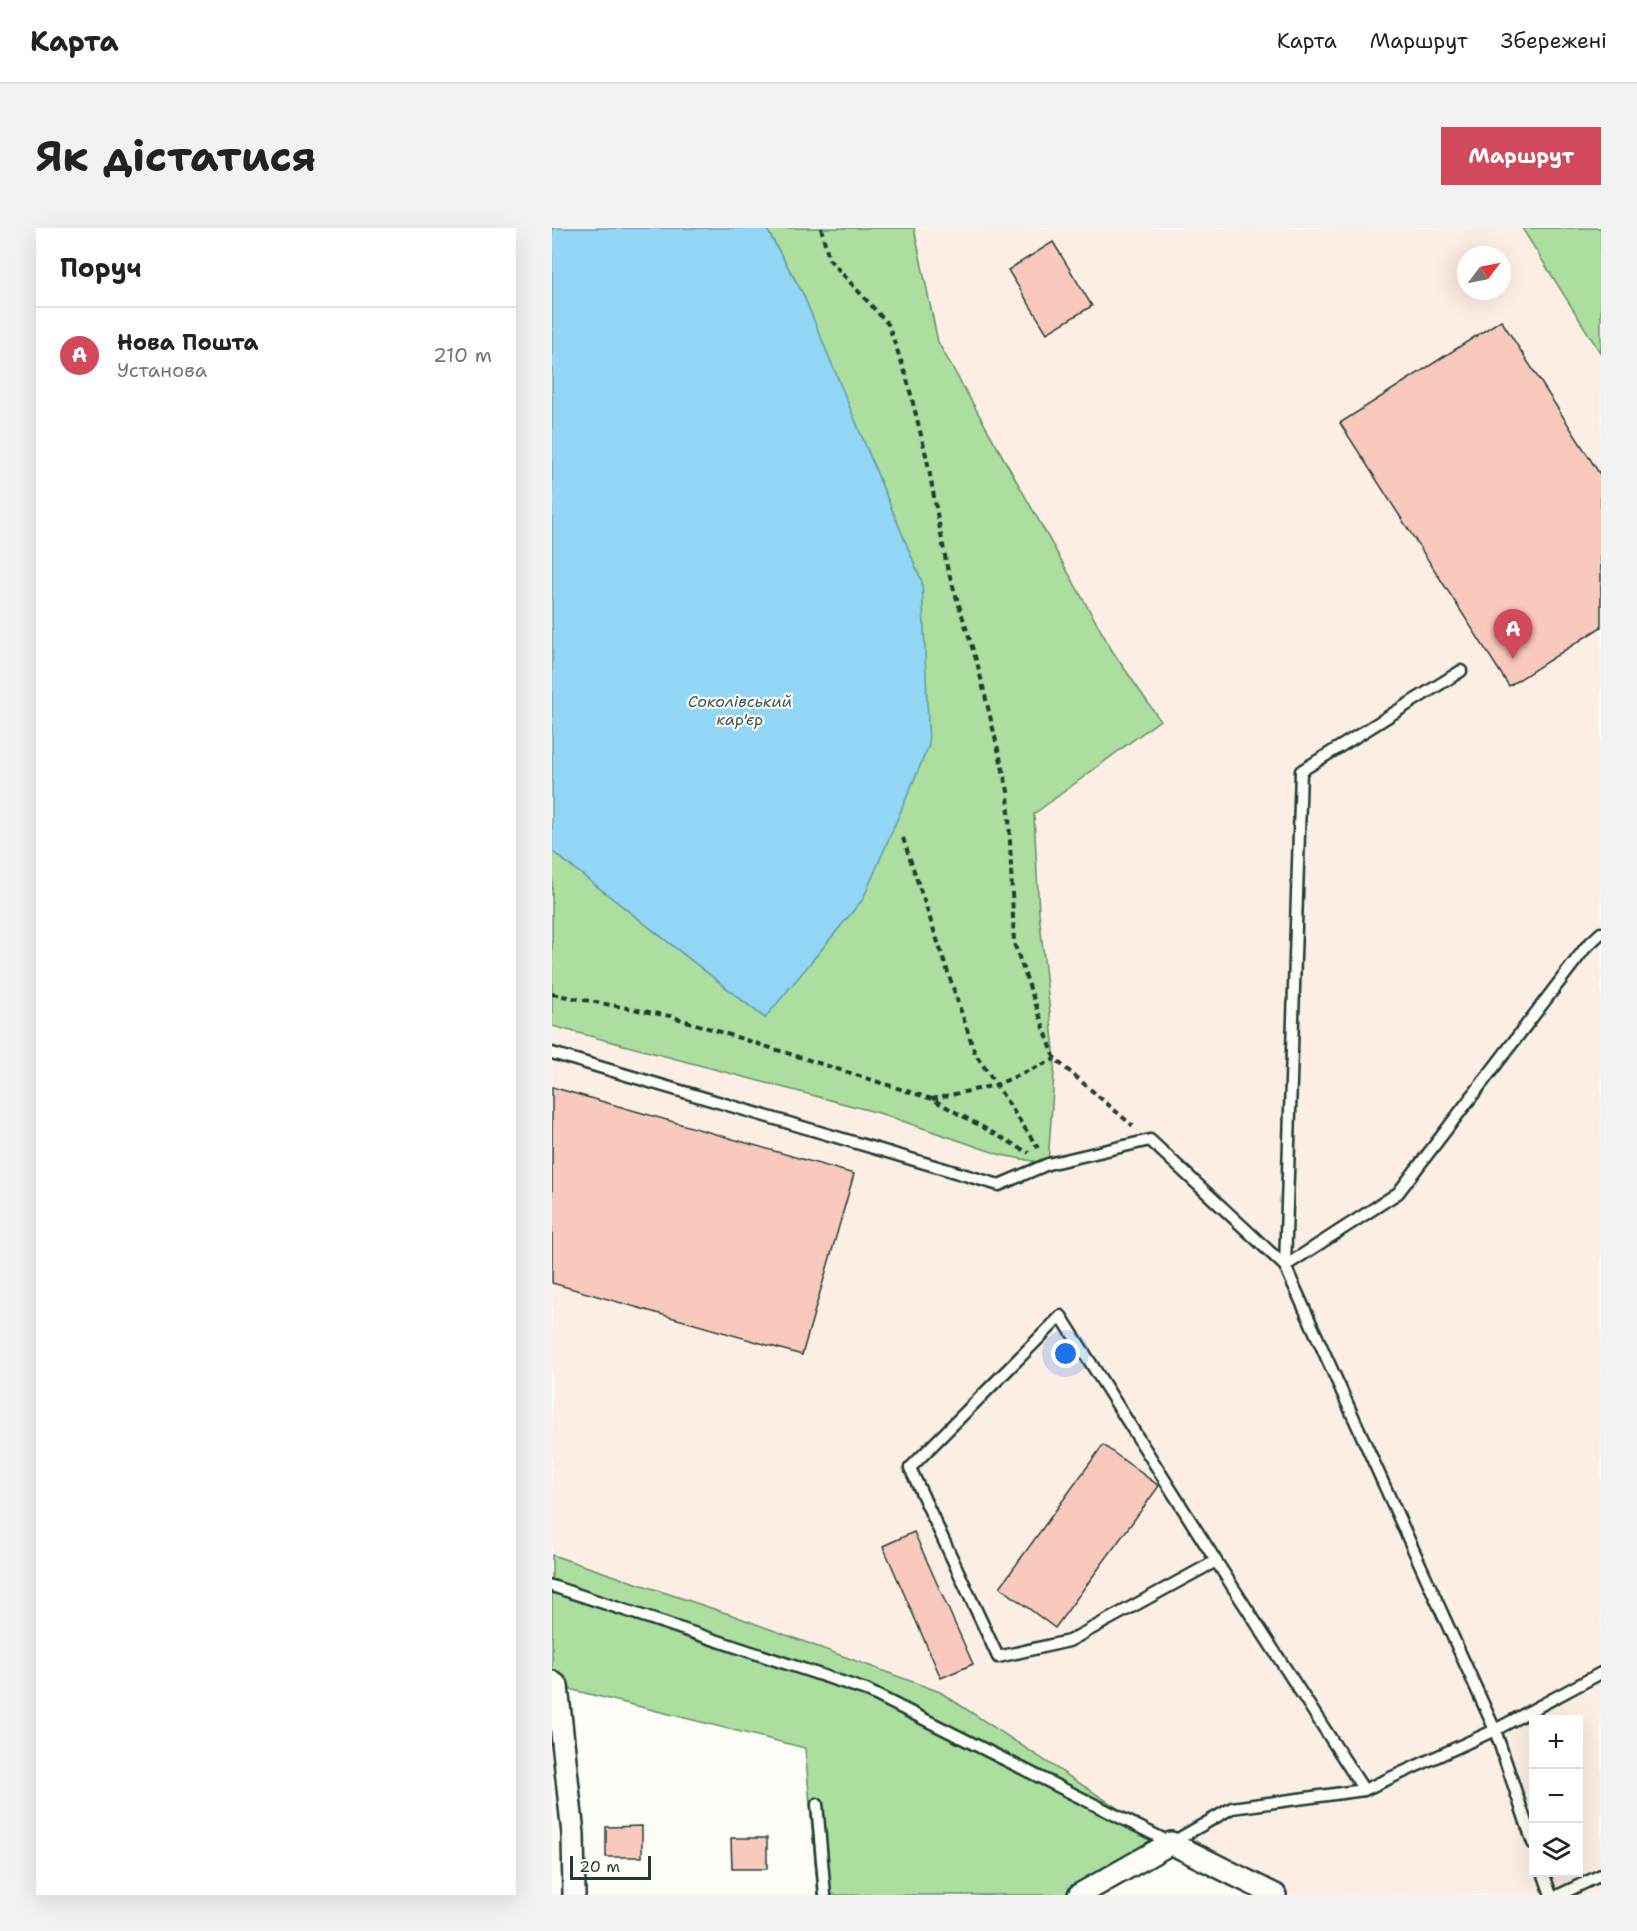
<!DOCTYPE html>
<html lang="uk">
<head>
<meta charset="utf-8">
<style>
	:root { --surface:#fff; --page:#f2f2f2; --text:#222; --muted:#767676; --line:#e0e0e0; --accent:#d1495b }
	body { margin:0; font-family:"Shantell Sans",sans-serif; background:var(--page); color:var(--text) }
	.controls { position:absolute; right:18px; bottom:18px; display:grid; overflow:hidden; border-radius:0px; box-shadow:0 6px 24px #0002 }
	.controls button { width:54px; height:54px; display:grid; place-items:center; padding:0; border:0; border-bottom:2px solid var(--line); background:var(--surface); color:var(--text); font:30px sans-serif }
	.compass { position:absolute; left:905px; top:18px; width:54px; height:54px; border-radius:50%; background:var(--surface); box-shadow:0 6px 24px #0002; rotate:58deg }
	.scale { position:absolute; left:18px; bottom:15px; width:81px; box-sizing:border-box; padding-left:6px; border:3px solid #1f3d34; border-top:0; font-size:16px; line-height:21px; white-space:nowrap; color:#1f3d34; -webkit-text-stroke:4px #fdfcf7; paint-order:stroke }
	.you { position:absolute; left:514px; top:1126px; width:21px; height:21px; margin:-15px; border:4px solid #fff; border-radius:50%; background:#1a73e8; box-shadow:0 0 0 9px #1a73e833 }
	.badge { display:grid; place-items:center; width:39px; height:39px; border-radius:50%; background:var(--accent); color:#fff; font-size:20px; font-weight:700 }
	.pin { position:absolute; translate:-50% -50px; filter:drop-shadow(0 2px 3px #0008) }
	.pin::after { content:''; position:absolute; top:32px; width:21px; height:18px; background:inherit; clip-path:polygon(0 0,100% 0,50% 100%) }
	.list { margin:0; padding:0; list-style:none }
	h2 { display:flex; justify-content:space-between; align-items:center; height:78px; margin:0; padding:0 24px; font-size:26px }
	h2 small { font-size:20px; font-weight:400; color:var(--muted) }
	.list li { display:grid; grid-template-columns:39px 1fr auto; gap:18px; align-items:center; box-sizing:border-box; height:96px; padding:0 24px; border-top:2px solid var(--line) }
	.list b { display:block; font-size:22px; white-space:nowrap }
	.list p { margin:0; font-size:20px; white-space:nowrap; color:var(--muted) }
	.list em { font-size:20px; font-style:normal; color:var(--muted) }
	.icon { flex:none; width:33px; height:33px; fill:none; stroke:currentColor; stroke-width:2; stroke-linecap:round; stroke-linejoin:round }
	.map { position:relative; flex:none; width:1049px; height:1667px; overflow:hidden; border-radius:0px }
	header { display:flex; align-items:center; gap:36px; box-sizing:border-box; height:84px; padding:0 30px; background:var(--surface); border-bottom:2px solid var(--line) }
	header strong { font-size:28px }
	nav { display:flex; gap:33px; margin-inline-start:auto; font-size:21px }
	.intro { display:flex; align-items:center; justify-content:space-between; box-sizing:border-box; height:144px; padding:0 36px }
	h1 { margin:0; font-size:42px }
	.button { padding:15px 27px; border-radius:0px; background:var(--accent); color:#fff; font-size:21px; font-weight:700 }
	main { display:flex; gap:36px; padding:0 36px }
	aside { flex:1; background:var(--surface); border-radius:0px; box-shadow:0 6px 24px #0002 }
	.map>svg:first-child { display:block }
</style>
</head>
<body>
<header>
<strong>Карта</strong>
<nav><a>Карта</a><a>Маршрут</a><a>Збережені</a></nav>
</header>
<div class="intro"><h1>Як дістатися</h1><a class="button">Маршрут</a></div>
<main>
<aside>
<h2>Поруч<small></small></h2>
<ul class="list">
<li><span class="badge">A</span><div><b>Нова Пошта</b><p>Установа</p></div><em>210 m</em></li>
</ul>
</aside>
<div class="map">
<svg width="1049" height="1667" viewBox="0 0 1049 1667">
	<rect width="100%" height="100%" fill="#fdfcf7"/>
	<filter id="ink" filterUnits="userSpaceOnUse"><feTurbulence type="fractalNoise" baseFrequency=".0167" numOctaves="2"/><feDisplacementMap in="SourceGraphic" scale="12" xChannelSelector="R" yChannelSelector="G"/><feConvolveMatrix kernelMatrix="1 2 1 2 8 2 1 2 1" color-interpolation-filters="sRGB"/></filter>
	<g filter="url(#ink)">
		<path fill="#fcede5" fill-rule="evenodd" d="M362,0H970L1049,126V1667H723L180,1387L0,1327V798L327,885L449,927L496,936L482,586L608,492L561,424L386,114ZM914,27H950V63H914ZM981,1492H1026V1644H981Z"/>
		<g fill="#abde9f" stroke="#658e6a" stroke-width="1.5">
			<polygon points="214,0 362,0 386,114 561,424 608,492 482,586 487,685 503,831 496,936 449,927 327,885 0,798 0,623 213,790 251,66"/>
			<polygon points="970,0 1049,0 1049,126"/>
			<polygon points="0,1327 180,1387 388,1464 619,1615 527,1667 266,1667 253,1520 5,1458 0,1454"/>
		</g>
		<polygon fill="#92d5f4" stroke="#6498a7" stroke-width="1.5" points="0,0 214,0 251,66 370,354 377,517 311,671 213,790 0,623"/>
		<g fill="#f8c9bc" stroke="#1f3d34" stroke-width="1.5">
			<polygon points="501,14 540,78 495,105 456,42"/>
			<polygon points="949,92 1049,248 1049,399 957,458 788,195"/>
			<polygon points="0,859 302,946 250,1127 0,1055"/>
			<polygon points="551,1217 607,1258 503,1400 448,1359"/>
			<polygon points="362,1304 421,1436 389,1450 331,1318"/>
			<polygon points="90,1598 90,1629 54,1629 54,1599"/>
			<polygon points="179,1610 215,1610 215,1641 180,1641"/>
		</g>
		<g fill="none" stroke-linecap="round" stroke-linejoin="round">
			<g stroke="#1f3d34" stroke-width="15">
				<g id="lane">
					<polyline points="0,825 447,957 496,936 598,912 733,1038 943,1502 981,1615"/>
					<polyline points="733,1038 749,543 909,443"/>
					<polyline points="733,1038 846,965 1034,719 1049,705"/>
					<polyline points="664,1333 509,1088 358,1240 446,1429 517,1413 664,1333 812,1562 943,1502 1049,1445"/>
					<polyline points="0,1358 314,1462 619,1615 680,1580 812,1562"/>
					<polyline points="265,1576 273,1667"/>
					<polyline points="991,1644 999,1667"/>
					<polyline points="1007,1667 1049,1647"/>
				</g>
			</g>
			<g stroke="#1f3d34" stroke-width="26">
				<g id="street">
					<polyline points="0,1454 5,1458 21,1606 22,1667"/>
					<polyline points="527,1667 619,1615 723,1667"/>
				</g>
			</g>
			<g stroke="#1f3d34" stroke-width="4" stroke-dasharray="6 4.5" stroke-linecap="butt">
				<polyline points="269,0 277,31 336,96 354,147 375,231 395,339 426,438 456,563 462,715 503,831 581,898"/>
				<polyline points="351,610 423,825 486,920"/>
				<polyline points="0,766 118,788 380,871 477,925"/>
				<polyline points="380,871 444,857 503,831"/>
			</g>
			<use href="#lane" stroke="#fdfcf7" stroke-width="10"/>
			<use href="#street" stroke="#fdfcf7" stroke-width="21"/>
		</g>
	</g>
	<g text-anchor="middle" stroke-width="4.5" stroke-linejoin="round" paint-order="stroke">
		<g font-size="16" font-style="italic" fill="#365b5a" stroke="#fdfcf7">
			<text x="188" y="479">Соколівський<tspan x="188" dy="18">кар'єр</tspan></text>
		</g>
	</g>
</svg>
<div class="controls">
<button>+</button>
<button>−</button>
<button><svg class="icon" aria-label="layers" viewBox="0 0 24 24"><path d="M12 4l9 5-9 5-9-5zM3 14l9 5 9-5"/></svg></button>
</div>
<svg class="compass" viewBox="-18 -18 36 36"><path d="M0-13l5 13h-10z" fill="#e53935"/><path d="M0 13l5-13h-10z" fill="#767676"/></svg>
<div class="scale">20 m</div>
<div class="you"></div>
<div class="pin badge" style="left:961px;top:431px">A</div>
</div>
</main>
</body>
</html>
